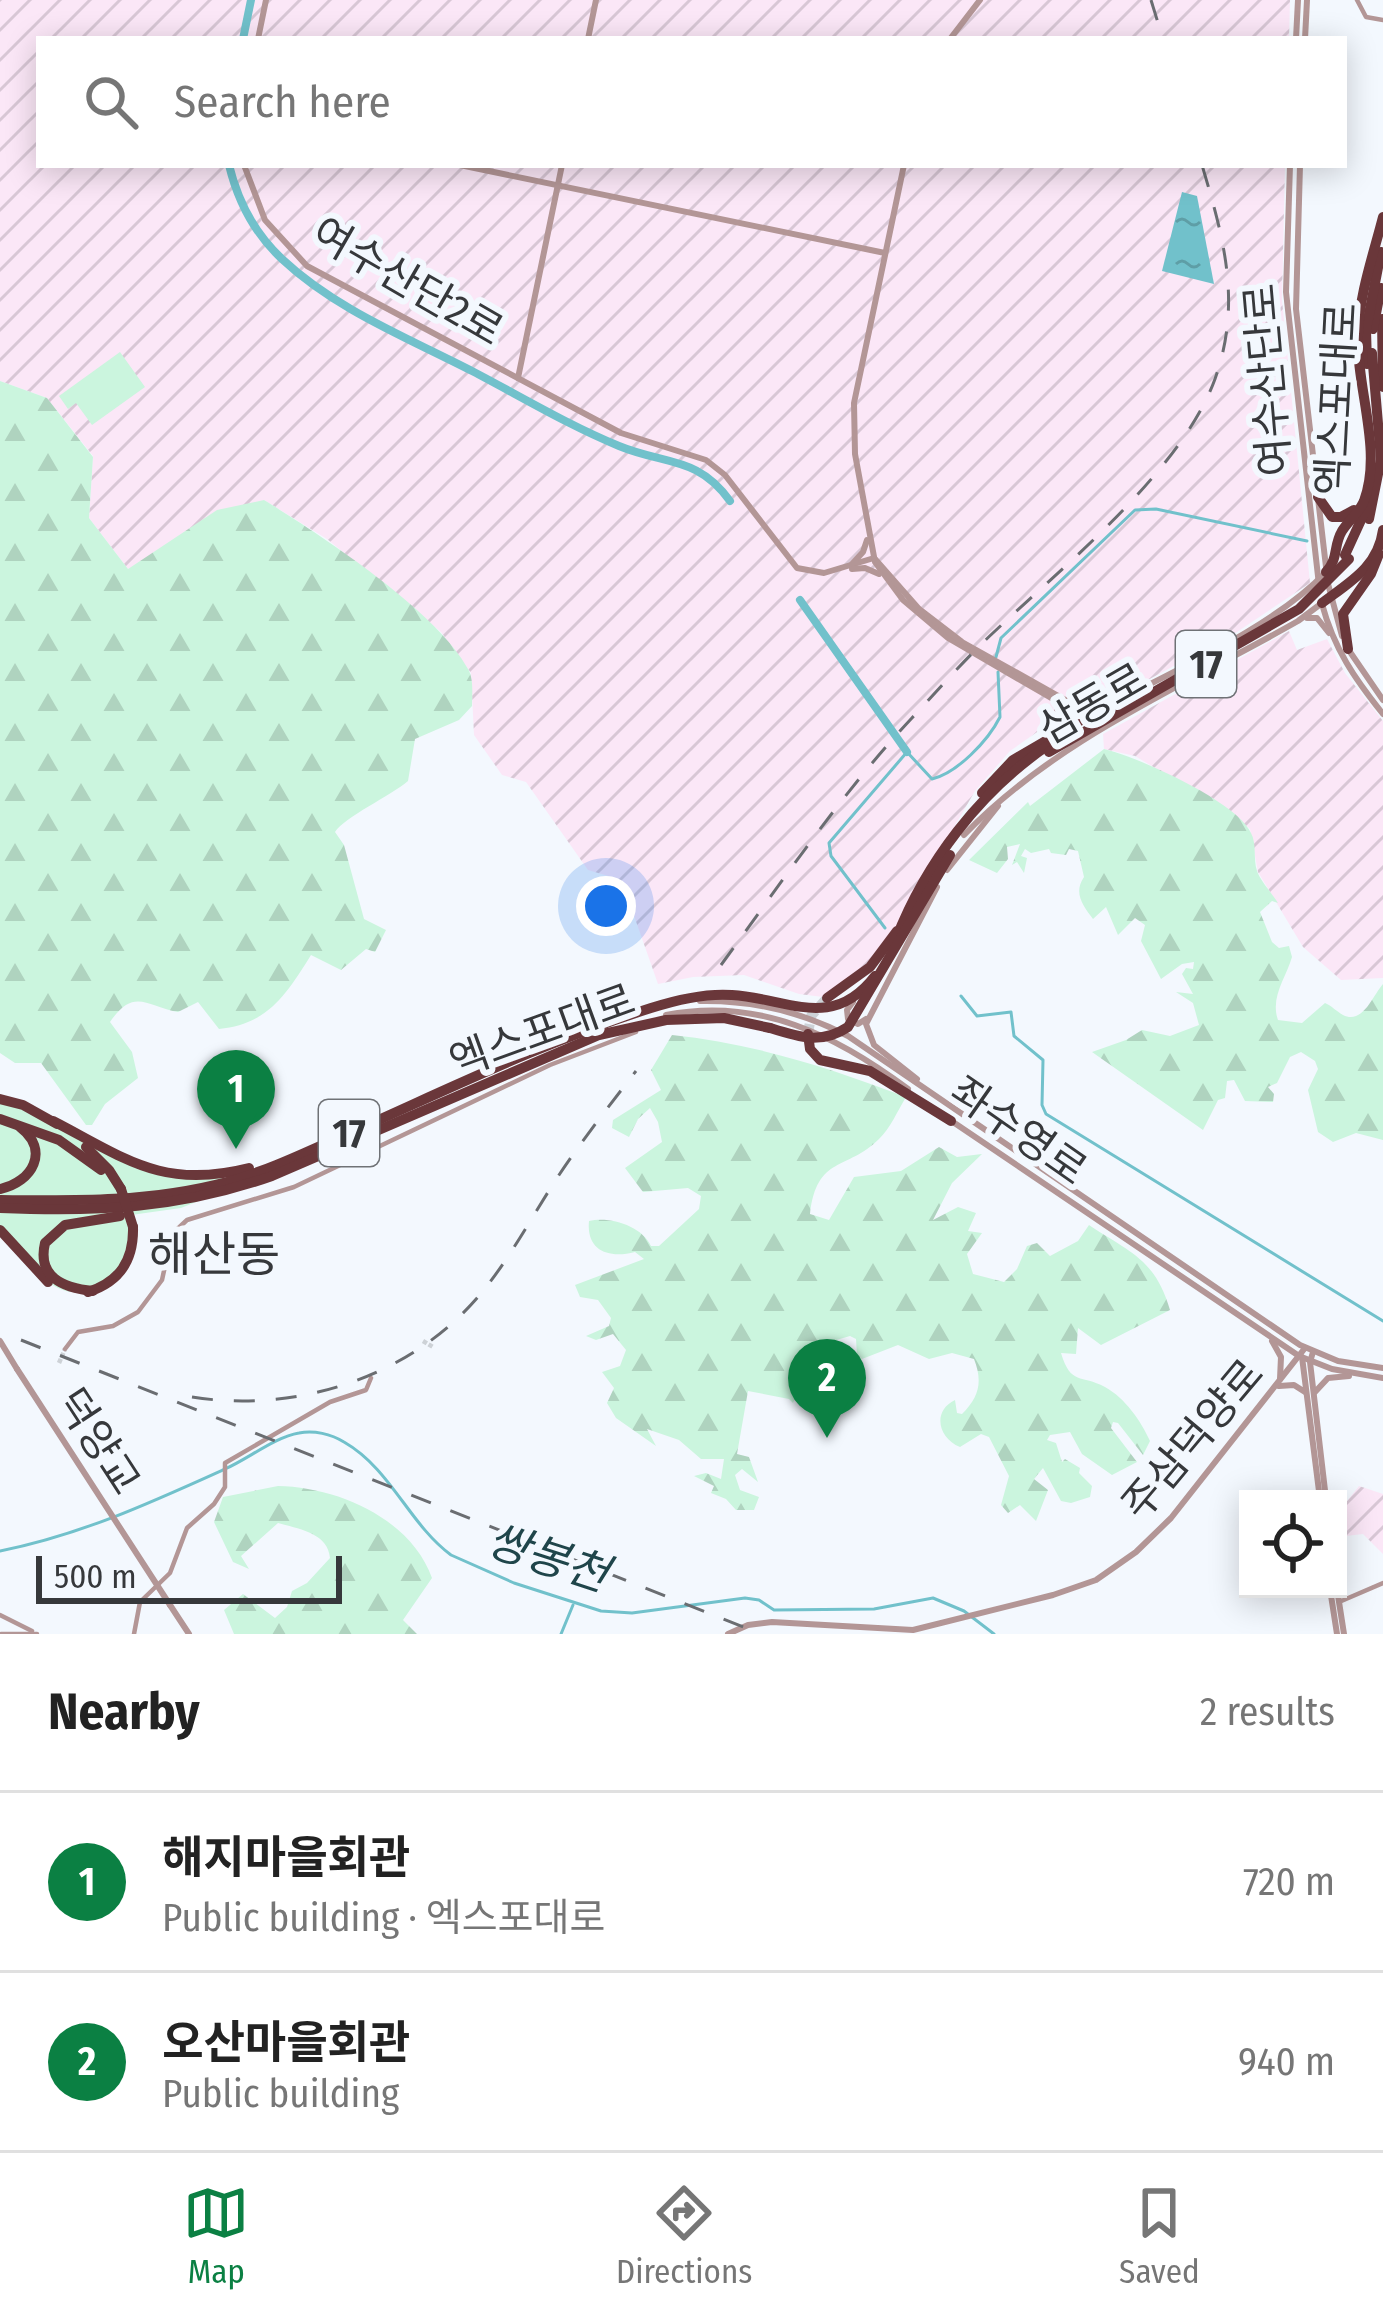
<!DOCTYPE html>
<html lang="en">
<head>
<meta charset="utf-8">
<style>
	:root { --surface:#fff; --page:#f2f2f2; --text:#222; --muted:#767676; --line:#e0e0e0; --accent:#0b8043 }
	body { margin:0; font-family:"Fira Sans Condensed","Noto Sans KR",sans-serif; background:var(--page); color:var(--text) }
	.controls { position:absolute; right:36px; bottom:36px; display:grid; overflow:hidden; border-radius:0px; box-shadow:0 6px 30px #0003 }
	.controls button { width:108px; height:108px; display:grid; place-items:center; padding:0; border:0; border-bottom:3px solid var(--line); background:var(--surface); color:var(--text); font:60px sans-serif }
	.scale { position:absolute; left:36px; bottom:30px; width:306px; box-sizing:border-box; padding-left:12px; border:6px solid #36383b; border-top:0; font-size:33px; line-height:42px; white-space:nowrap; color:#36383b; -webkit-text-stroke:9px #f3f8fe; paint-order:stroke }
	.you { position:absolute; left:606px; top:906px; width:42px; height:42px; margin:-30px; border:9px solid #fff; border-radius:50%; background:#1a73e8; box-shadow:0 0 0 18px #1a73e833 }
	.badge { display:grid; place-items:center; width:78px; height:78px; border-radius:50%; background:var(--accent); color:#fff; font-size:39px; font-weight:700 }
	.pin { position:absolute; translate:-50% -99px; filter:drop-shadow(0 3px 6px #0008) }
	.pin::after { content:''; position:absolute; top:63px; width:42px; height:36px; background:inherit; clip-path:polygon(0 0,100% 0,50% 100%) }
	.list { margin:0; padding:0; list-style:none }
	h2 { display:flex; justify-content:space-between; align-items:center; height:156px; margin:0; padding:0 48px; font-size:51px }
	h2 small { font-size:39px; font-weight:400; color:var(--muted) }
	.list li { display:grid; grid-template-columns:78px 1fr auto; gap:36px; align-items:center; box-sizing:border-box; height:180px; padding:0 48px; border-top:3px solid var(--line) }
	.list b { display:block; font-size:45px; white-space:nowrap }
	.list p { margin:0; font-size:39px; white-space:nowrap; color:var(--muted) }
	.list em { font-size:39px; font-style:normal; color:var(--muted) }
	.icon { flex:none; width:66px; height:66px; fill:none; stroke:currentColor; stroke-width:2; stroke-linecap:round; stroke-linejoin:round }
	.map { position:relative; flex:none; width:1383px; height:1634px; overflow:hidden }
	.search { position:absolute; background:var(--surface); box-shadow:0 6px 30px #0003; left:36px; right:36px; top:36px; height:132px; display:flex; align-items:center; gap:30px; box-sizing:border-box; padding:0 42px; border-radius:0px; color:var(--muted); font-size:45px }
	.sheet { height:516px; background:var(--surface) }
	nav { display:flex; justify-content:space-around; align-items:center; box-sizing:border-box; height:168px; border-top:3px solid var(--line); background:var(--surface); font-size:33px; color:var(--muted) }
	nav a { display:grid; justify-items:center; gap:6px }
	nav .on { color:var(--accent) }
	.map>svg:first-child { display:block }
</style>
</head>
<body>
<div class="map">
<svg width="1383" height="1634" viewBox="0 0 1383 1634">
	<defs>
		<pattern id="industrial-furrows" width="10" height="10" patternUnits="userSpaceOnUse" patternTransform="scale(3)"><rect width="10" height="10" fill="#fbe7f7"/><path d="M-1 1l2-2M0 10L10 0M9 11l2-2" fill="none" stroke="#d8c7d5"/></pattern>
		<pattern id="forest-firs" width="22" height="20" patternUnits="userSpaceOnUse" patternTransform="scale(3)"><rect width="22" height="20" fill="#cbf5de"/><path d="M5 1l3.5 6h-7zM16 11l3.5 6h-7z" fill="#afd3bf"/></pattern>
		<pattern id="water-ripples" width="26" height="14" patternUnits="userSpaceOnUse" patternTransform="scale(3)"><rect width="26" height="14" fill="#71c1cb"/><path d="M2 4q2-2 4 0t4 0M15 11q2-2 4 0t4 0" fill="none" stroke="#5e9ea6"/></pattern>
	</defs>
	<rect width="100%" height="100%" fill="#f3f8fe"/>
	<g fill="url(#industrial-furrows)">
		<polygon points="0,0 1290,0 1289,39 39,39 39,165 1285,165 1282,300 1310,583 1237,632 1105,703 1083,700 1010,751 975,791 881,953 823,997 799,994 744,975 693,977 658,984 632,910 615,878 588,870 526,782 502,775 474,735 471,673 441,632 327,539 264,500 128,569 89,518 93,456 47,398 0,381"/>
		<polygon points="1289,631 1297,650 1327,639 1345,673 1383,721 1383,978 1341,980 1303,947 1258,872 1250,829 1234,815 1135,756 1104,749 1103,734"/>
		<polygon points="1359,1486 1383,1494 1383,1554 1363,1534 1338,1537 1338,1506 1344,1505"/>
	</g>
	<g fill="#cbf5de">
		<polygon points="120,352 145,387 92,425 76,403 68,409 59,396"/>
		<path d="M0,1094L140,1167L225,1173L216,1194L181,1208L131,1215L133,1227L119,1275C106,1281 87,1293 73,1292C44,1291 18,1249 0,1230Z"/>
	</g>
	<g fill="url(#forest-firs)">
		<path d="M0,381L47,398L93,457L89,518L128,569L217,510L264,500C321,535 438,612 468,669C474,679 472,694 472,706L459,720L415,739L408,781C390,796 345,817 335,832L344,845L364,919L386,930L375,952L366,949L341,970L311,955C286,995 268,1024 219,1029L198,1002L178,1012C146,1006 134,987 110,1022L132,1052L138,1078L105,1104L92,1125H86L41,1063H15L0,1053Z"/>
		<path d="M1104,749C1136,756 1238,802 1251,833C1257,844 1253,859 1257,871C1261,882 1272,893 1278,903L1272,901L1260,912L1272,942L1279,948L1289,946L1292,957C1286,978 1270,997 1278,1020L1302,1023L1325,1003C1332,1006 1336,1011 1343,1015C1363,1025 1373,995 1383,984V1140L1356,1133L1333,1142L1318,1132L1308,1090L1318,1069L1315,1061L1301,1052L1290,1057L1277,1083L1268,1087L1274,1094L1273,1102L1245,1101L1234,1080L1227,1081L1225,1098L1218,1100L1203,1130L1092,1052L1126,1040L1142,1030L1170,1036L1199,1025L1193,1003L1176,992L1193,994L1182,974L1186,968L1193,969L1194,962L1182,964L1161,979L1141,941L1145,925L1135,918L1118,935L1106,907L1093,919C1083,906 1073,893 1084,877L1078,851L1069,849L1066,855L1051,853L1049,849L1031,853L1025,849L1021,856L1027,858L1024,873L1017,862L1012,865L1020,844L1007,847L1008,859L997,873L969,860L1028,802L1030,806Z"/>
		<path d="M672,1035C752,1043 831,1068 906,1097C898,1110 890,1129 879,1139C847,1171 817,1155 810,1214L829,1220L854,1177L901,1171L939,1147L957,1157L982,1154L952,1183L933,1220L958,1207L976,1213L968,1231L982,1233L967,1254L973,1274L1004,1282L1017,1269L1027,1246L1037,1243L1050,1256L1078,1241L1089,1225C1131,1253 1155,1259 1170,1310L1101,1345L1078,1328L1076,1354L1061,1353C1071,1386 1081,1374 1105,1387C1125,1398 1141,1421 1150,1441L1143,1455L1118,1423L1113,1422L1111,1428L1137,1462L1112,1475L1082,1454L1070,1432L1050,1435L1047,1440L1056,1443L1062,1462L1065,1459L1080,1468L1079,1473L1092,1486L1090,1497L1071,1503L1061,1501L1043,1468L1034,1479L1048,1490L1036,1521L1020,1505L1008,1513L1001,1505L1009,1476L989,1437L981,1434L960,1447C938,1438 932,1411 955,1400L957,1413L962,1414C979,1397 983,1382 974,1359L952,1353L929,1359L898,1345L862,1359L857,1355L856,1339L850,1336L833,1341C831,1356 820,1374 806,1377L793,1403L789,1399L748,1391L737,1454L749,1457L758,1482L742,1469L735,1475L740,1490L759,1497L754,1510H736L726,1499L711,1493L714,1486L694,1476L706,1473L721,1479L724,1459H701L679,1440L647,1429L656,1446L616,1418L607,1403L614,1388L602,1372L620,1366L626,1350L613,1334L596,1340L586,1336L609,1326L611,1318L598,1300L580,1297L575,1285L644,1259L635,1252C609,1259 586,1251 589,1221C610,1216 642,1226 651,1246H659L699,1209L701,1196L688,1188L643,1192L625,1168L662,1142L658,1122L650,1108L638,1119L629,1137L612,1128L613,1120L661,1090L651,1070Z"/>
		<path d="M278,1486C338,1487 411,1519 432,1578L403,1620L417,1634H234L224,1610L243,1594L275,1618L287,1607L292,1591L307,1583L330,1558C328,1533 299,1529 278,1523L241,1556L249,1569L233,1562L214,1522L223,1497Z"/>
	</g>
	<polygon fill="url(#water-ripples)" points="1182,192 1197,196 1214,284 1162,271"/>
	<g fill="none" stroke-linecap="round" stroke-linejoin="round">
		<g stroke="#71c1cb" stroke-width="3">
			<polyline points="996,657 1001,638 1135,510 1156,509 1307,541"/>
			<path d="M885,928L831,856L829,843L907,752L932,779C957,773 988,741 1000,717L998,672"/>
			<polyline points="961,996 977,1016 1011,1012 1014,1036 1043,1060 1042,1105 1046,1114 1383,1321"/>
			<path d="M0,1551C80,1535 150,1503 225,1469C248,1459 275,1437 299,1433C314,1430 331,1434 344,1442C391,1469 409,1524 451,1555L514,1583L601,1611L632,1613L745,1598L759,1600L774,1610L874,1609L933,1598L964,1611L994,1634"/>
			<polyline points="561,1634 573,1605"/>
		</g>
		<g stroke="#71c1cb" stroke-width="8">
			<polyline points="243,39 251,0"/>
			<path d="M229,165C238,202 254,233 282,259C335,309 408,338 472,371C520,396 568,425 619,446C665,465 698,456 730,501"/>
			<polyline points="800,600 907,752"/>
		</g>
		<g stroke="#cdd2d7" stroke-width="4.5" stroke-dasharray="4.5 2" stroke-linecap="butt">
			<polyline points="423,1341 433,1347"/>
			<polyline points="59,1363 65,1349"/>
		</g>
		<polyline stroke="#cdd2d7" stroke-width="10" stroke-dasharray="10 5" stroke-linecap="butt" points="808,1034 811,1016 827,998"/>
		<g stroke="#b39696" stroke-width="4.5">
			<polyline points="1357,0 1366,17 1383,20"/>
			<polyline points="65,1349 78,1332 113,1326 138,1312 162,1280 172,1234 187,1220 294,1187 550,1065 636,1032"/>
			<polyline points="1339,1602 1383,1583"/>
			<polyline points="0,1615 32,1631"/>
			<polyline points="1,1634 37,1634"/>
			<polyline points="134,1634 140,1602 170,1573 187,1528 214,1504 225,1487 225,1463 330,1402 366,1390 371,1378"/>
		</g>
		<g stroke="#b39696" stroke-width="6">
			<polyline points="258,39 266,0"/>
			<polyline points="588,39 596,0"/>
			<polyline points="950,39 980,0"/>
			<polyline points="1296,39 1298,0"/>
			<polyline points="1305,39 1307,0"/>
			<polyline points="244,165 265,220 307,266 621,433 706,460 725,475 797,568 824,573 874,558"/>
			<polyline points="460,165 885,253"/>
			<polyline points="904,165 854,403 855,454 875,562 903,600 948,638 1084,717"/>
			<polyline points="1290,165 1286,292 1319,585"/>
			<polyline points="1300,165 1296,309 1326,567"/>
			<polyline points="518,378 562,165"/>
			<polyline points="875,559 919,609 962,642 1101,720"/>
			<polyline points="852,564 863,552 867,540"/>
			<polyline points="852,569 865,568 879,574"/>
			<polyline points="1327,580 1342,636"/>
			<path d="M1322,604C1334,649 1355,679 1383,714"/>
			<polyline points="1307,618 1317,618 1329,633"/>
			<polyline points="1348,649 1383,700"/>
			<path d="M1089,716C1161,676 1270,631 1326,572"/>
			<path d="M964,835C1056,739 1184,686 1298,621L1322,603"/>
			<polyline points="947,870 998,806"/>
			<path d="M700,1001C752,1000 802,1012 848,1036L1300,1345L1338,1361L1383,1368"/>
			<polyline points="853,1002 847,1010 848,1019 858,1024 866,1019"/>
			<path d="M666,1015C759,997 836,1035 908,1089"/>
			<polyline points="917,1079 874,1045 866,1024 937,887"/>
			<polyline points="953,1122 1299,1356 1332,1369 1383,1378"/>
			<polyline points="0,1341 17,1369"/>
			<polyline points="1272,1341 1281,1357 1280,1379"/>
			<polyline points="1313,1352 1310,1362 1326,1499"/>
			<polyline points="1302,1357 1320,1499"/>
			<polyline points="1279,1386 1294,1385 1305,1392"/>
			<polyline points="1315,1392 1328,1378 1349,1376"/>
			<polyline points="1330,1589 1337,1634"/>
			<polyline points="1337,1589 1344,1634"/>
			<polyline points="170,1605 189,1634"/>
			<polyline points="728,1634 748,1625 772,1622 913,1630 1053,1595 1096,1580 1136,1552 1171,1518 1305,1348"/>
		</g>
		<g stroke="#6a373a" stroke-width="10">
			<polyline points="1382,319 1383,387"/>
			<polyline points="1373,329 1381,288"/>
			<polyline points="1367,364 1366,330 1381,252"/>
			<polyline points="1318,497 1332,517 1341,517 1354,510"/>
			<polyline points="1369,519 1381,459 1372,353"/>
			<polyline points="1345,555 1367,507"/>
			<path d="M1326,572C1339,558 1333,546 1342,531C1349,520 1359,513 1364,501C1383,450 1356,388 1358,335C1359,295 1373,256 1383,217"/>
			<path d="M1322,603C1350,582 1378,567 1383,530"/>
			<polyline points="1348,649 1343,614 1371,574 1379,554"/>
			<polyline points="1050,734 1061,716 1057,699"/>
			<polyline points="982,793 1013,760 1085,718"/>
			<path d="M896,939C926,862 980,792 1047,746"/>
			<polyline points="827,998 870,967 897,931"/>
			<polyline points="808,1034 810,1049 820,1060 870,1071 951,1121"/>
			<polyline points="0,1099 23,1105 57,1124"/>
			<polyline points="0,1119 59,1140 101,1170"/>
			<path d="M53,1121C125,1158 162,1190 249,1168"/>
			<polyline points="86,1147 109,1170 121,1189"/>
			<path d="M0,1189C33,1182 50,1150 20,1127"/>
			<path d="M0,1200C78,1201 151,1202 227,1182C274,1169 318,1146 363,1127C457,1085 552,1039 651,1008C676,1000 705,993 732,995C787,998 832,1032 875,976"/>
			<path d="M0,1208C98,1212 178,1209 272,1176L599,1035L666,1020L724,1018L770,1028"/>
			<polyline points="0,1230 48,1282"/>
			<path d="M93,1291C63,1288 37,1277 45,1243L65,1225L120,1216"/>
			<path d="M88,1292C119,1282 134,1261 133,1227"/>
		</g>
		<g stroke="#6a6d71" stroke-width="3" stroke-dasharray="21 21" stroke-linecap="butt">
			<polyline points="1151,0 1163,39"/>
			<path d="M721,965C782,882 841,794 911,719C938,690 965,659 994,632C1064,566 1182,470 1215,379C1242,303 1224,239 1202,165"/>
			<polyline points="21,1340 761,1634"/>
			<path d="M192,1397C298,1414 414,1376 483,1291C512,1255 534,1213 559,1175C583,1139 610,1105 636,1071"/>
		</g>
		<polyline stroke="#b39696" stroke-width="6" points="17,1369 170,1605"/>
		<g stroke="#6a373a" stroke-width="10">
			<polyline points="1049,752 1299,609 1349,559"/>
			<path d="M770,1028C798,1037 821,1045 848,1027L950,855"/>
			<polyline points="121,1189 133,1227"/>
		</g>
	</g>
	<g text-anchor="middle" stroke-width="12" stroke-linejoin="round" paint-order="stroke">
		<g fill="#f3f8fe" stroke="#6f7276" stroke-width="3">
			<rect x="1176" y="631" width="60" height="66" rx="9"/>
			<rect x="319" y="1100" width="60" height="66" rx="9"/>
		</g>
		<g font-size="39" font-weight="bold" fill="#36383b">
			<text x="1206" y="678">17</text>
			<text x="349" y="1147">17</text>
		</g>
		<g font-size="42" fill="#36383b" stroke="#f3f8fe">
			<text transform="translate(408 281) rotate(30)" y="15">여수산단2로</text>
			<text transform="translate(1267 380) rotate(-95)" y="15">여수산단로</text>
			<text transform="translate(1336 399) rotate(-87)" y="15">엑스포대로</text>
			<text transform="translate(1092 703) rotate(-30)" y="15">삼동로</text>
			<text transform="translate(542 1030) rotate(-20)" y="15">엑스포대로</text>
			<text transform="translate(1019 1130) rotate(35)" y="15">좌수영로</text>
			<text transform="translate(1192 1439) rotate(-50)" y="15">주삼덕양로</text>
			<text transform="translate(99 1441) rotate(57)" y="15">덕양교</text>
		</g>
		<g font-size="45" font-style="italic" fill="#1f454a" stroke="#f3f8fe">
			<text transform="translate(548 1557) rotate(18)" y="16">쌍봉천</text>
		</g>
		<g font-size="48" fill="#36383b" stroke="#f3f8fe">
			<text x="214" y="1271">해산동</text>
		</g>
	</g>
</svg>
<div class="controls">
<button><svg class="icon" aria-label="locate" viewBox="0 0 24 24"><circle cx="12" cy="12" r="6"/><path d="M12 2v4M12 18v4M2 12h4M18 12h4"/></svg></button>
</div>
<div class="scale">500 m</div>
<div class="you"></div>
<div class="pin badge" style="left:236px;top:1149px">1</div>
<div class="pin badge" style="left:827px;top:1438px">2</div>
<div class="search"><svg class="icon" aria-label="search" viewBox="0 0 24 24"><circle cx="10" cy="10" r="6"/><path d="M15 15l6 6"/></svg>Search here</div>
</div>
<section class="sheet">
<h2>Nearby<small>2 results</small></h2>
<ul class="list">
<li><span class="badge">1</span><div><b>해지마을회관</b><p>Public building · 엑스포대로</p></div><em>720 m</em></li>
<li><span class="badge">2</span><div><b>오산마을회관</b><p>Public building</p></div><em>940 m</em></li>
</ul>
</section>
<nav>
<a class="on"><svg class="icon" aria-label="map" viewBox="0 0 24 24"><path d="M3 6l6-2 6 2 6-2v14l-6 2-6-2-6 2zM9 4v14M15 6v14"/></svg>Map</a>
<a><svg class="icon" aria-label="directions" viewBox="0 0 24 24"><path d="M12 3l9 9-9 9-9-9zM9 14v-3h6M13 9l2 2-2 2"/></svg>Directions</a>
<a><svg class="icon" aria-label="saved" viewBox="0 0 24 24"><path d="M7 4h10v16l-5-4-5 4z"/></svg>Saved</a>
</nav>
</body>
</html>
